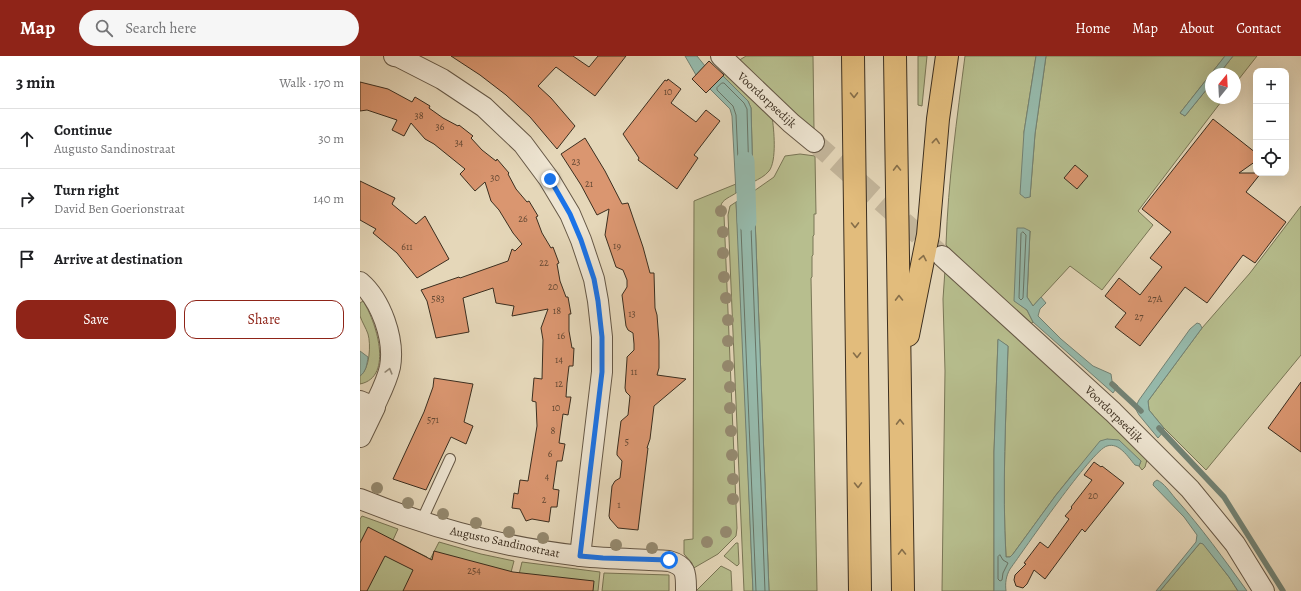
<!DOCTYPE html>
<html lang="en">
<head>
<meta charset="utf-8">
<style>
	:root { --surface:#fff; --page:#f6f6f6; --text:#202124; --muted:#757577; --line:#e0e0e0; --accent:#8f2418 }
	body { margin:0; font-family:Alegreya,serif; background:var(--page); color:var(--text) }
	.controls { position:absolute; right:12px; top:12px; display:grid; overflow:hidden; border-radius:8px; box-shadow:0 4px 16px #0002 }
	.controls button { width:36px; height:36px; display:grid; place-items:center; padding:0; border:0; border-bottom:1px solid var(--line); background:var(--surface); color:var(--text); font:20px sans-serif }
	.compass { position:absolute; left:845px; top:12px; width:36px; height:36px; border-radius:50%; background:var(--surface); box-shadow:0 4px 16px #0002; rotate:18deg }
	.stop { position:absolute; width:12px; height:12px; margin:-9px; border:3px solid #1a73e8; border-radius:50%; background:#fff }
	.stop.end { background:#1a73e8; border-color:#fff; box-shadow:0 1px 4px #0008 }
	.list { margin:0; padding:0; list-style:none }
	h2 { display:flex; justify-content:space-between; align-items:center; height:52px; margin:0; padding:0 16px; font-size:17px }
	h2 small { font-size:13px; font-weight:400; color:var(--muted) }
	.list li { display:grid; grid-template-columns:26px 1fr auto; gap:12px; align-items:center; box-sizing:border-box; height:60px; padding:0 16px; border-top:1px solid var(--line) }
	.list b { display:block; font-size:15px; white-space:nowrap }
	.list p { margin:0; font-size:13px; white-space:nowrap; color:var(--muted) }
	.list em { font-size:13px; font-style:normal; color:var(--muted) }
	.actions { display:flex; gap:8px; padding:12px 16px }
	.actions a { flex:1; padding:9px 0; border:1px solid var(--accent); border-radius:12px; text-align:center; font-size:14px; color:var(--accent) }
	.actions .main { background:var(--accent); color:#fff }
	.icon { flex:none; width:22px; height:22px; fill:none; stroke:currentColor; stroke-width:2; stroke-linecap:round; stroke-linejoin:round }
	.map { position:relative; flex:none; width:941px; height:535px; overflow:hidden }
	header { display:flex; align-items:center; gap:24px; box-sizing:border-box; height:56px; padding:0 20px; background:var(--accent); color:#fff }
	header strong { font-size:19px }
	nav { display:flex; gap:22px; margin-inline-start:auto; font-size:14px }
	.search { width:280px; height:36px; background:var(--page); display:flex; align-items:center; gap:10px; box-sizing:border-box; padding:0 14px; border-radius:22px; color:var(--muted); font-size:15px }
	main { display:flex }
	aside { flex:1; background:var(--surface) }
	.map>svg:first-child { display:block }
</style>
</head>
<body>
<header>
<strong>Map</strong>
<div class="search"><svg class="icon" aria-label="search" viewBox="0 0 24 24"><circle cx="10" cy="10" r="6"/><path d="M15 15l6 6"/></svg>Search here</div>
<nav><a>Home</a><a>Map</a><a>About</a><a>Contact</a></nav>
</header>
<main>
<aside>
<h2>3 min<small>Walk · 170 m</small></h2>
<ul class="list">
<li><svg class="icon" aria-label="ahead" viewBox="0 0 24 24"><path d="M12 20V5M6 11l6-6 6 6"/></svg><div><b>Continue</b><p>Augusto Sandinostraat</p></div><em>30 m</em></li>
<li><svg class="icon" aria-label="right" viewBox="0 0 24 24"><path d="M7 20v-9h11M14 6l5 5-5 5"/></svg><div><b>Turn right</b><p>David Ben Goerionstraat</p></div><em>140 m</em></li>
<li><svg class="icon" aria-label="arrive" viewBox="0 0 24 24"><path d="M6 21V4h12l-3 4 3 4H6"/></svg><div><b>Arrive at destination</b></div></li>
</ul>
<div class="actions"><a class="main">Save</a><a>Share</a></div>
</aside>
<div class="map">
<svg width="941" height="535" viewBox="0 0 941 535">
	<rect width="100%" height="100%" fill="#e5d7b9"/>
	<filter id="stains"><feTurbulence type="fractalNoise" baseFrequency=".005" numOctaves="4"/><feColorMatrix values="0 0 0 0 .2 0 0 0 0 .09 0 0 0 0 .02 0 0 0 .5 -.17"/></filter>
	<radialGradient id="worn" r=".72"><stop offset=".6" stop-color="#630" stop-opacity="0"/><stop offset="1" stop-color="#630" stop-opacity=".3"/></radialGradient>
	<g fill="#b7be8e" stroke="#797656">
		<polygon points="386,0 453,0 454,74 378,5"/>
		<polygon points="558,0 567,0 562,50 558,49"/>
		<path d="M605,0H676L664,76L670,141L675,78L686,0H865L820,57L825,60L851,28V42H864L778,155L793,169L742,234L710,210L673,250L667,241L670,175L655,245L667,254L673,266L668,270L586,189C588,126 597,62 605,0Z"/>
		<polygon points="873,0 897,0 875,28 875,18 859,18"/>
		<path d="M365,15L412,61C414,73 417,105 409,115C405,120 399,123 393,126L391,52L388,45L363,20Z"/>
		<polygon points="440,98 455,100 456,158 454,158 454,179 453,180 453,199 452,200 452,221 451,222 457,535 409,535 394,135 414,121 425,100"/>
		<path d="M376,128V137C372,140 361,144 361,150C360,152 363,157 364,159L377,472L376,480L358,498L332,513V507L324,498V484L333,483L334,145Z"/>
		<polygon points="376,146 379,192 393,535 384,535 368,159 370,150"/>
		<polygon points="941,150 941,299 846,414 803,371 789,354 788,345 842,272 890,217"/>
		<path d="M585,214L788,400L785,411L782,414L779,410L781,405L747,383L716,414L696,439L653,498L650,501H646C642,431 646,360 648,290L638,284L634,396V535H582L585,315L583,243Z"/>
		<path d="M3,245C15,263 35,321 0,328V320C10,313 11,288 8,278C6,272 2,266 0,260C0,256 0,251 0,247Z"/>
		<polygon points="2,460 38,473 33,484 67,501 49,535 0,535 0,463"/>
		<polygon points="79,486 121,498 154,505 146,535 54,535"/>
		<polygon points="376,487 378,487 378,488 379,508 377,510 364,500"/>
		<polygon points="840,487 843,487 869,521 878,535 800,535"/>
		<polygon points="162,506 240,516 238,535 155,535"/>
		<polygon points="361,510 371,515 372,535 336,535"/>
		<polygon points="244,517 309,519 309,535 242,535"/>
	</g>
	<g fill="#96baac" stroke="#728274">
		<polygon points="325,0 337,0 345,10 336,19"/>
		<polygon points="676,0 686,0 675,78 670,141 665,142 660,138 664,76"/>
		<polygon points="865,0 873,0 859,18 851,18 851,28 825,60 820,57"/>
		<polygon points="363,20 388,45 391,52 393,126 376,137 372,60 370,53 350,33"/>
		<polygon points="394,135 409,535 393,535 376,146"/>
		<polygon points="657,172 664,172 670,175 667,241 673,250 681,241 686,247 680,253 678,260 701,283 733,310 751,318 752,325 758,330 753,337 673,266 667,254 654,245"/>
		<polygon points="837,267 840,268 842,272 788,345 789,354 803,371 804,375 798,382 779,359 775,352 779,344 830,273"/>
		<path d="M638,283L648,290C646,360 642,431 646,501H650L653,498L696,439L740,385L747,383L759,384L781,405L779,410L775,409C768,401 759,386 747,390C732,394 664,494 650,513C646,520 645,527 646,535H634V396Z"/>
		<path d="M0,295L8,301C7,308 6,316 0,320Z"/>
		<path d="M797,424C804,427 810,436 815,442C841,471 864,503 887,535H878L869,521L843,488L840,487L800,535H796L836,486L837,479L824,461L793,429L794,426Z"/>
	</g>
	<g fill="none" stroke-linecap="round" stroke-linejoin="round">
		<g stroke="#687466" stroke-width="1">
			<polygon points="362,27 364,27 384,47 387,53 389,123 382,128 379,127 376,59 373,50 357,34 357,32"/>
			<polygon points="663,176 666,179 663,242 661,244 659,242 661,178"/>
			<polygon points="640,499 643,504 648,507 643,517 642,524 640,525 638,523 638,501"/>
			<polyline points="396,535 380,149 388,144 390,145 405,535"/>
		</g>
		<g stroke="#728274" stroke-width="5.5">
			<polyline points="752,328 781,355"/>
			<polyline points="799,372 864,441 923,535"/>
		</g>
		<polyline stroke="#96baac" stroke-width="19" points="385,105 387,166"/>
	</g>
	<g fill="#da9670" stroke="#3b2e1f">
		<polygon points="91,0 213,0 229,11 238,0 266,0 235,40 196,11 178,30 191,42 215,70 197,93 170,61 146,39 120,19"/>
		<polygon points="349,5 364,19 346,37 332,23"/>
		<polygon points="308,23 321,33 311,47 336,66 346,54 360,65 334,99 338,102 317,133 278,104 279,102 263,78 305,24 307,25"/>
		<polygon points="0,26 28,33 52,46 55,41 70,50 69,52 83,62 98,70 99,69 113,80 111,82 122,94 136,105 137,103 149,117 148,118 156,133 167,146 169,145 178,160 176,161 182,177 191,192 193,191 199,207 197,208 200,225 206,241 208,241 211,258 209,258 209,275 212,292 214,292 213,310 209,310 207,327 206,341 211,341 208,359 203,358 199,387 205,388 202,405 197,405 193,433 199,434 198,443 197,451 191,451 189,466 172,463 166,465 160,453 152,452 154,437 158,438 160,424 168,425 177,370 176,346 172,345 174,322 182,323 183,284 181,272 188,253 152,260 154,250 136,247 133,232 103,242 109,276 76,282 67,245 61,234 99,221 100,222 148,205 152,193 155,195 162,188 153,177 139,154 131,145 125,126 115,135 100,118 105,113 74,88 65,83 51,67 44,80 32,74 37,64 7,54 0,55"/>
		<polygon points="853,63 896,97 896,105 879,117 901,117 886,136 926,166 895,207 883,199 847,247 825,231 780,290 755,271 766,257 745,240 759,222 780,239 802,211 790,202 811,176 782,153"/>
		<polygon points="225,82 245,115 262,148 268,147 283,191 290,217 294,217 295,252 297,259 299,285 299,312 297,319 326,323 294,350 290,383 287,392 288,392 278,474 258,472 250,463 249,460 252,430 255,425 260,422 262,405 257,399 257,396 261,365 268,359 270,340 266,336 265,332 267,303 267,301 274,294 274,288 273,277 268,274 266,270 262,239 267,231 267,224 263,214 256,211 245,179 249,153 237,159 221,129 201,98"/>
		<polygon points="715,109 728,120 717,133 704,122"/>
		<polygon points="0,125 35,142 32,148 56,168 65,160 89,203 57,222 37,197 13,177 16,173 0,164"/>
		<polygon points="74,322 113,328 104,366 113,370 106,388 91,381 66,434 33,423 64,356 73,331"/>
		<polygon points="941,326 941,396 908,372"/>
		<polygon points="734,406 741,411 742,410 764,427 725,476 722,473 685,523 674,514 667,528 663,532 656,530 654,524 655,519 666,508 664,507 680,486 688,492 709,463 705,460 712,452 711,451 732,424 724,419"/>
		<polygon points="8,471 72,504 74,495 153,516 234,525 233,535 43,535 53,514 25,500 7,535 0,535 0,487"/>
	</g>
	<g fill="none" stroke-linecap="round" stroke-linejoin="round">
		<polyline stroke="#c3b59a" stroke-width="20" stroke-dasharray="20 10" stroke-linecap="butt" points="454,86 578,196"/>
		<g stroke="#665846" stroke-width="12">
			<polyline id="service" points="61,466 90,403"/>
		</g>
		<g stroke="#665846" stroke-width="22">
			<g id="minor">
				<polyline points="34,0 39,1 82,23 124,51 163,88 189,123 210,158 221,184 234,223 238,245 242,281 242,316 220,500"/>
				<polyline points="361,0 431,67 454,86"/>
				<polyline points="582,200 753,356 830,433 875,488 904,535"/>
				<path d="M0,226C21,244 35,283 30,311C27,325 20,338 14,351L0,345"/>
				<path d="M0,443C71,472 145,492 221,500C250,503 280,503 309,505C327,510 326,518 326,535"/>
			</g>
		</g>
		<g stroke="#665846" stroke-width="24">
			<polyline id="tertiary" points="0,380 14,351"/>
		</g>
		<g stroke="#3b2e1f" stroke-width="24">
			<g id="motorway">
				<polyline points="493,0 500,535"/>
				<polyline points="535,0 543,535"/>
				<polyline points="548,279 568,179 578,63 587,0"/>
			</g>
		</g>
		<use href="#service" stroke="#eee5d2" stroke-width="10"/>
		<use href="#minor" stroke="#eee5d2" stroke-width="20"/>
		<use href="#tertiary" stroke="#eee5d2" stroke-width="22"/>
		<use href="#motorway" stroke="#e2bc7c" stroke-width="22"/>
	</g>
	<g fill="#958a70">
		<circle cx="361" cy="155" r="6"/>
		<circle cx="363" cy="176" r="6"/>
		<circle cx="363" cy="197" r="6"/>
		<circle cx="364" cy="221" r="6"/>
		<circle cx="366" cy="242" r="6"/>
		<circle cx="368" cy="264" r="6"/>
		<circle cx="368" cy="285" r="6"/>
		<circle cx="368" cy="310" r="6"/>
		<circle cx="370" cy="331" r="6"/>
		<circle cx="370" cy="352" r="6"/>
		<circle cx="371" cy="375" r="6"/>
		<circle cx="372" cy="399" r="6"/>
		<circle cx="373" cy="423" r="6"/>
		<circle cx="17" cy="432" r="6"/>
		<circle cx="373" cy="443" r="6"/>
		<circle cx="48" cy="447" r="6"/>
		<circle cx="83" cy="458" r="6"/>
		<circle cx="116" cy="467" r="6"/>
		<circle cx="149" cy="476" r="6"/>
		<circle cx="366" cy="476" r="6"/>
		<circle cx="183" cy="482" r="6"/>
		<circle cx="347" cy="486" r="6"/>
		<circle cx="256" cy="489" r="6"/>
		<circle cx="292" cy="492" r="6"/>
	</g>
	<defs><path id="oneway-chevron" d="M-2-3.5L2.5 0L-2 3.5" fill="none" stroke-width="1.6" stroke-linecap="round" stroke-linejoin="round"/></defs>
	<g stroke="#866e49">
		<use href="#oneway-chevron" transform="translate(494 39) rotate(89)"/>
		<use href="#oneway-chevron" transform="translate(576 85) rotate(-84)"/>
		<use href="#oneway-chevron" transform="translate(537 112) rotate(-91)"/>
		<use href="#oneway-chevron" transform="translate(495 169) rotate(89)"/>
		<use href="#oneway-chevron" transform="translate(563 202) rotate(-79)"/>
		<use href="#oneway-chevron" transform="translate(539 242) rotate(-91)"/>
		<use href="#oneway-chevron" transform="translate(497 299) rotate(89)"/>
		<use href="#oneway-chevron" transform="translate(540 366) rotate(-91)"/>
		<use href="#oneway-chevron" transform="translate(498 429) rotate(89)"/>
		<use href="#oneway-chevron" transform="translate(542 496) rotate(-91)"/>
	</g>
	<use stroke="#948a78" href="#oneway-chevron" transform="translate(29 315) rotate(-75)"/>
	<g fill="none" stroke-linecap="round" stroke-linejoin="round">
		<polyline stroke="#1a73e8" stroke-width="5" points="190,123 210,158 221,184 234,223 238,245 242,281 242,316 220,500 243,502 309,504"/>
	</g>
	<g text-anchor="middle" stroke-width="3.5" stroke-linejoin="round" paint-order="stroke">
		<g font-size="10" fill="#634833">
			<text x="308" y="39">10</text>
			<text x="59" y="63">38</text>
			<text x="80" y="74">36</text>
			<text x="99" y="90">34</text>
			<text x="216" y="109">23</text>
			<text x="135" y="125">30</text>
			<text x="229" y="131">21</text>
			<text x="163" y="166">26</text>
			<text x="257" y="193">19</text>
			<text x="47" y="194">611</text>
			<text x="184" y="210">22</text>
			<text x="193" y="234">20</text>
			<text x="78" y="246">583</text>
			<text x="795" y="246">27A</text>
			<text x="197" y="258">18</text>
			<text x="272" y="261">13</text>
			<text x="779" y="264">27</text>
			<text x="201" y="283">16</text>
			<text x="199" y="307">14</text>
			<text x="274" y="319">11</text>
			<text x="199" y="331">12</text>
			<text x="196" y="355">10</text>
			<text x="73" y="367">571</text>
			<text x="193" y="378">8</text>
			<text x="267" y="389">5</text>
			<text x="190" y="401">6</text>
			<text x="187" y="424">4</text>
			<text x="733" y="443">20</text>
			<text x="184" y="447">2</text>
			<text x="259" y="452">1</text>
			<text x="114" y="518">254</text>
		</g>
		<g font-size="12" fill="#3b2e1f" stroke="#eee5d2">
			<text transform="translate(407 44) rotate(43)" y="4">Voordorpsedijk</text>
			<text transform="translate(754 358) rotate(44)" y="4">Voordorpsedijk</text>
			<text transform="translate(145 486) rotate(12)" y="4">Augusto Sandinostraat</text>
		</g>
	</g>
	<rect width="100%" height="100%" filter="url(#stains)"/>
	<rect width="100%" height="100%" fill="url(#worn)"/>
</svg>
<div class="controls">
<button>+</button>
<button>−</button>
<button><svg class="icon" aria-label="locate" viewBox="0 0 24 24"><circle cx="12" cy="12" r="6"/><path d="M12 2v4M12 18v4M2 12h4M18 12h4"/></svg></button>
</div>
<svg class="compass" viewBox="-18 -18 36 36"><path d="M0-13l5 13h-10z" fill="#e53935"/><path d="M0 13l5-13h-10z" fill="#757577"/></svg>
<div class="stop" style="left:309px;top:504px"></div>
<div class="stop end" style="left:190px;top:123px"></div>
</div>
</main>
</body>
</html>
